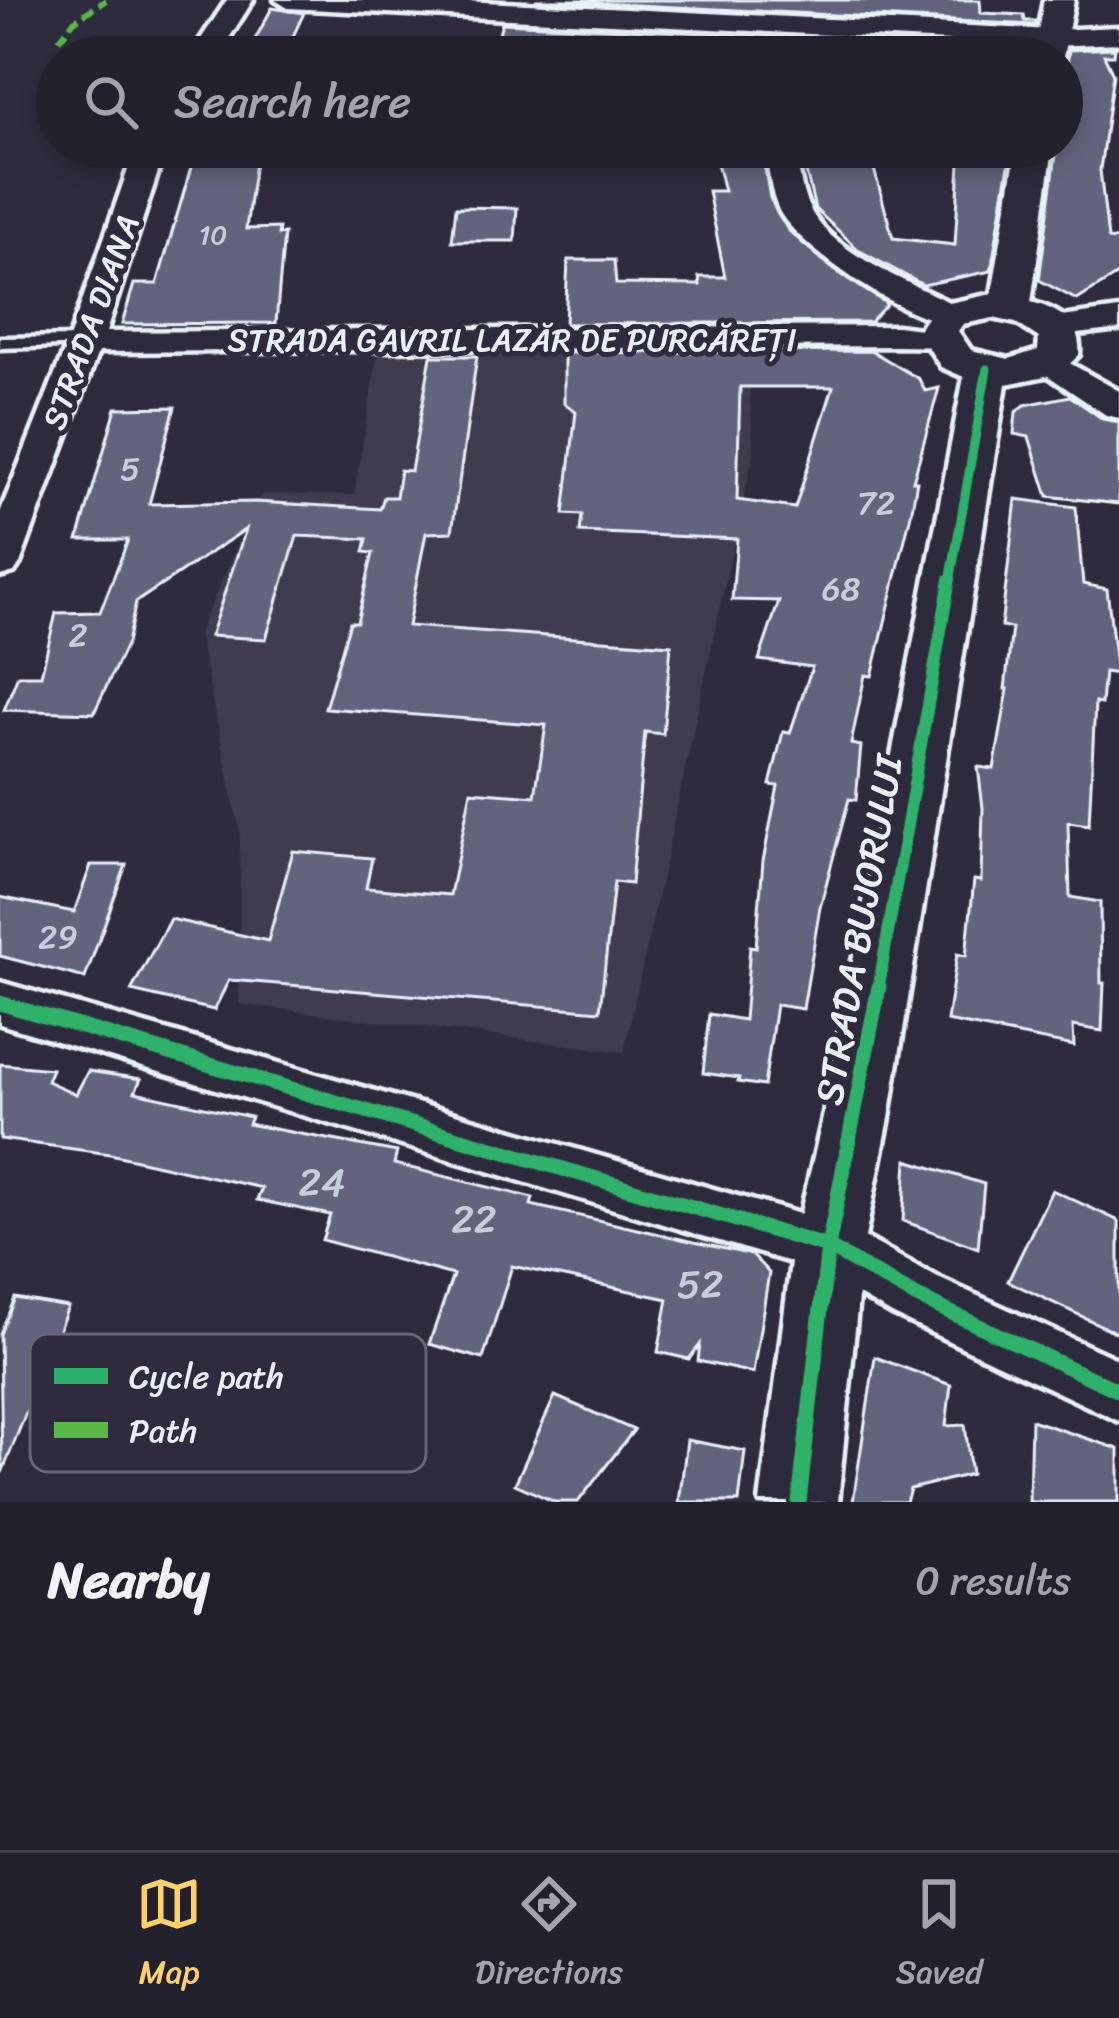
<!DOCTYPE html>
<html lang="en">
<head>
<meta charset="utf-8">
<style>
	:root { --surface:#23202e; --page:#2f2d3a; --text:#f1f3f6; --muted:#a3a3aa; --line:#403e4a; --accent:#ffd166 }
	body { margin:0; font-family:Sriracha,sans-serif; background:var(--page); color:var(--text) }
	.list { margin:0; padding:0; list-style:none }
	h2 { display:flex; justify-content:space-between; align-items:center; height:156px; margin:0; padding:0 48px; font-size:51px }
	h2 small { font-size:39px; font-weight:400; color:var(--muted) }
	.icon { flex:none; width:66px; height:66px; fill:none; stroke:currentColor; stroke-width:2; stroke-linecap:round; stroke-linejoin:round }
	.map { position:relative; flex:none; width:1119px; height:1502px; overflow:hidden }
	.search { position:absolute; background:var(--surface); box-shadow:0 6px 18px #0003; left:36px; right:36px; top:36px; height:132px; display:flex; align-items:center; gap:30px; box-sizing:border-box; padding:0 42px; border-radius:66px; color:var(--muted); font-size:45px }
	.sheet { height:348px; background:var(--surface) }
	nav { display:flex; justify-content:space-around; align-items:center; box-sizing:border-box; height:168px; border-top:3px solid var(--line); background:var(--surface); font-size:33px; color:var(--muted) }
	nav a { display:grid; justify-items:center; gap:6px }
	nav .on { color:var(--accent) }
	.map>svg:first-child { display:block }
</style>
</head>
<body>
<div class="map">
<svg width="1119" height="1502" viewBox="0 0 1119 1502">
	<rect width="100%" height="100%" fill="#2f2a3d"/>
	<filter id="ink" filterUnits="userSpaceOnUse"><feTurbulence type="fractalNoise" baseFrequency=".00833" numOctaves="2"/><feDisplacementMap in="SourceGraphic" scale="24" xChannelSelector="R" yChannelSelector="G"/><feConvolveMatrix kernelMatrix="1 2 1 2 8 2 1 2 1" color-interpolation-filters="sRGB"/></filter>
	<g filter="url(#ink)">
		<polygon fill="#3f3b50" points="378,351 747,356 754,451 624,1052 239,1004 240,832 198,633 261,494 354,495"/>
		<g fill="#63647e" stroke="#e8f1f8" stroke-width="3" fill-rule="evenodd">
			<polygon points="535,0 980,0 981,13 1024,15 1025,21 1035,21 1035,25"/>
			<polygon points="272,8 304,13 288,47 252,45"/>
			<polygon points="502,23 1030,49 1029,57 813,57 814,50 740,44 740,49 622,43 618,57 547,57 542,52 495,49"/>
			<polygon points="1115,48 1114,55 1104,55 1113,74 1100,170 1108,239 1119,240 1119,274 1077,300 1039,280 1057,147 1062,147 1068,57 1069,50"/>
			<polygon points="197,147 257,147 246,229 279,228 278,235 284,234 276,323 122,324 134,284 157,284"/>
			<polygon points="713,147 761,147 770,198 788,230 833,269 887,304 870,322 565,324 568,260 614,260 616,284 700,285 699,277 725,277 708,191 724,191"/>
			<polygon points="800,147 868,147 893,238 955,245 961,147 1012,147 991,271 923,285 860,251 815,209"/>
			<polygon points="456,207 517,208 515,241 452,241"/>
			<path d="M872,351L919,379L925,391L939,388L913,481H917L911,514L872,676L865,675L851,744L861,746L856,800L849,799L820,907L803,1009L776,1005L764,1086L738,1082L739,1078L703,1073L709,1014L744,1020L750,946L756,947L763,861L778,786L770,785L783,732L790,733L812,667L759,660L779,601L732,600L737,539L580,532L582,515L564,514L576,412L564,403V353ZM740,387H833L795,508L737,500Z"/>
			<polygon points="431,356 477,356 452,532 426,533 408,626 671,645 663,734 645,732 631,884 614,882 600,1011 229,980 214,1010 131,991 170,919 268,941 293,851 372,858 366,888 450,895 471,791 535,796 546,725 325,708 350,622 357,622 373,553 364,552 367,539 297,536 266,639 210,636 246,529 136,602 127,643 94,713 4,710 18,675 41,675 56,613 100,612 128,540 78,540 116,408 175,407 149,504 255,502 380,509 384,497 396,497 400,470 411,471"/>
			<polygon points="1070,396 1103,419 1119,422 1119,504 1048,496 1029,437 1014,434 1016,412 1025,405"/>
			<polygon points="1016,499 1076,507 1083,584 1107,589 1117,674 1104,672 1101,704 1095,703 1089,825 1068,822 1070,897 1100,902 1101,983 1104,983 1102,1031 1073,1026 1074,1046 947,1021 957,954 966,956 974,880 981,881 983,808 978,767 994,769 1008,689 1005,689 1012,628 1001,627"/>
			<polygon points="91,865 126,865 85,978 0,956 0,897 74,912"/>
			<polygon points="0,1064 52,1069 47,1081 76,1094 88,1071 141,1079 135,1092 251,1117 248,1124 397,1152 394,1164 533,1198 531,1205 752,1255 769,1273 753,1373 698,1361 700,1345 689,1359 658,1352 668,1299 512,1266 483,1359 429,1344 453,1275 322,1240 330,1215 257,1200 262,1188 110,1154 0,1139"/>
			<polygon points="907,1160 984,1184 978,1248 903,1221"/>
			<polygon points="1052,1190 1119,1221 1119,1334 1008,1281"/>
			<polygon points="15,1298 68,1307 2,1473 0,1334"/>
			<polygon points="875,1357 951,1385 946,1426 965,1425 971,1474 910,1489 906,1502 853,1502"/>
			<polygon points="555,1396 634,1430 578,1502 555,1502 515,1484"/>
			<polygon points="1031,1420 1119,1449 1119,1502 1029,1502"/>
			<polygon points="687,1440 745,1451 739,1502 679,1502"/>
		</g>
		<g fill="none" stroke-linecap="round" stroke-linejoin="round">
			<g stroke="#e8f1f8" stroke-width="9">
				<polygon id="service" points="85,337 91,339 91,345 0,348 0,338"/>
			</g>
			<g stroke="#e8f1f8" stroke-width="9">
				<g id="minor">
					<polygon points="227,0 253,0 217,57 189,57"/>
					<polygon points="275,0 444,0 1052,30 1119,27 1119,43 1052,46 288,8"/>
					<polygon points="136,147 166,147 106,332 897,326 951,333 956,340 951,347 897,346 98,352 20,563 14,572 0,576 0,513 68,342"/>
					<path d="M765,147H795C799,168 800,192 811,211C834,255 918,286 961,308L966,315L961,322C921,332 800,249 780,212C770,193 769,168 765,147Z"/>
					<polygon points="1119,309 1119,329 1053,337 1041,334 1036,327 1041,320"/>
					<polygon points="1050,352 1119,391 1119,418 1106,415 1038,369 1033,362 1038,355"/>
					<polygon points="0,982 848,1228 936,1277 1119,1360 1119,1421 894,1315 813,1269 0,1024"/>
				</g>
			</g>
			<g stroke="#e8f1f8" stroke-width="9">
				<g id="tertiary">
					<polygon points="1044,0 1074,0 1062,62 1062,57 1033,57"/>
					<path d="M1017,147H1053L1031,302C1060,310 1082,323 1079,355L1060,373L1006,384L889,1118L863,1247L838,1502H760L793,1247L823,1118L964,377L941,367L918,331L935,306L992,294ZM993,318L1016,323L1039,338L1038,350L1009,359L971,350L958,331L963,324Z"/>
				</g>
			</g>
			<use href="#service" fill="#2f2a3d" fill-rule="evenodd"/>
			<use href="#minor" fill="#2f2a3d" fill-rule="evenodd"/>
			<use href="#tertiary" fill="#2f2a3d" fill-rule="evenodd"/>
			<polyline stroke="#58b947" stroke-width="6" stroke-dasharray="12 6" stroke-linecap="butt" points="59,40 74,21 106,0"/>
			<g stroke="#2f2a3d" stroke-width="15">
				<polyline id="cycleway-far2" points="950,582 987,369"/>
			</g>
			<g stroke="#2f2a3d" stroke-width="20">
				<polyline id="cycleway-far1" points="878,990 950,579"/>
			</g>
			<g stroke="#2f2a3d" stroke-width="22">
				<g id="cycleway">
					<polyline points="0,1003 828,1247 915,1296 1119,1391"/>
					<polyline points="799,1502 828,1247 879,987"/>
				</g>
			</g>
			<use href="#cycleway-far2" stroke="#2db169" stroke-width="9"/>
			<use href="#cycleway-far1" stroke="#2db169" stroke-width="12"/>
			<use href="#cycleway" stroke="#2db169" stroke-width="15"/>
		</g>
	</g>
	<g text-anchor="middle" stroke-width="10" stroke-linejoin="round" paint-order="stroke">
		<g font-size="27" fill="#c7ceda">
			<text x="213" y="244">10</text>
		</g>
		<g font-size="33" fill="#e8f1f8" stroke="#2f2a3d">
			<text transform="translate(90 322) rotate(-70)" y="12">STRADA DIANA</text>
			<text x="512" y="351">STRADA GAVRIL LAZĂR DE PURCĂREȚI</text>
		</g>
		<g font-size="33" fill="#c7ceda">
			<text x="130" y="480">5</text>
			<text x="876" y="514">72</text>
			<text x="841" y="600">68</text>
			<text x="78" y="646">2</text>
			<text x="58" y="948">29</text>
		</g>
		<g font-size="39" fill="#e8f1f8" stroke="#2f2a3d">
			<text transform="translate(858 930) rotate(-80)" y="14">STRADA BUJORULUI</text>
		</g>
		<g font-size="39" fill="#c7ceda">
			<text x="322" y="1196">24</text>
			<text x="474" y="1233">22</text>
			<text x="700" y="1298">52</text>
		</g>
	</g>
	<rect x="30" y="1334" width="396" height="138" rx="18" fill="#2f2a3d" stroke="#666675" stroke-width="3"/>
	<rect x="54" y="1368" width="54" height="16" fill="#2db169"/>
	<rect x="54" y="1422" width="54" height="16" fill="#58b947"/>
	<g font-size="33" fill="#e8f1f8">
		<text x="129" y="1388">Cycle path</text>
		<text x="129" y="1442">Path</text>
	</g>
</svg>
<div class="search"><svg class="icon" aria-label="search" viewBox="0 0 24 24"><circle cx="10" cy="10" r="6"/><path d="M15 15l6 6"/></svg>Search here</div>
</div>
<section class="sheet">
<h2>Nearby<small>0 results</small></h2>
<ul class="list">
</ul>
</section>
<nav>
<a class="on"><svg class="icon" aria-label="map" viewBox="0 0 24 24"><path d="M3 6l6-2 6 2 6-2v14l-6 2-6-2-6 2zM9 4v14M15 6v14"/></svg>Map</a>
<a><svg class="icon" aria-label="directions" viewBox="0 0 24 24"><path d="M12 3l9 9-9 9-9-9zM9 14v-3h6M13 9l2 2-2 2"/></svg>Directions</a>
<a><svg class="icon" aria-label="saved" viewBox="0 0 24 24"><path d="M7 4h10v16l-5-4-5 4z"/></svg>Saved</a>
</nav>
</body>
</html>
